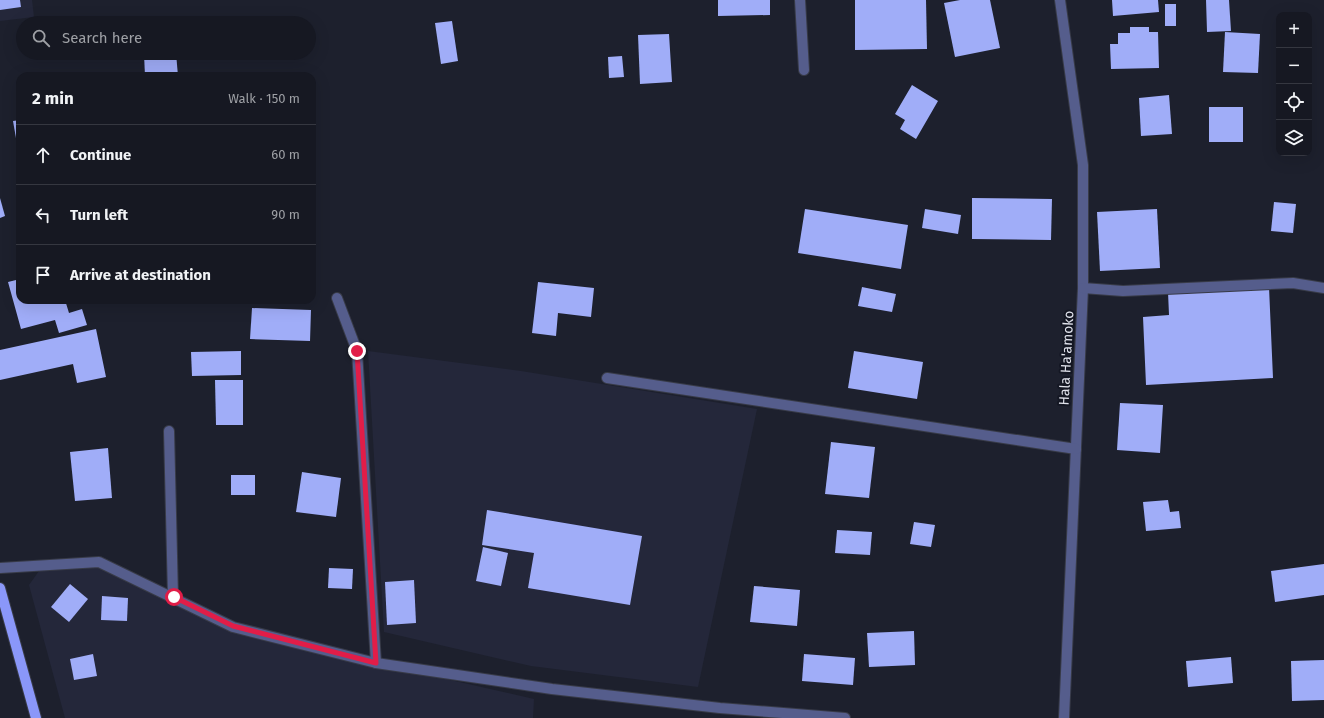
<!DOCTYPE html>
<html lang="en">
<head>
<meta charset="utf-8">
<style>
	:root { --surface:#161822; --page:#1f212a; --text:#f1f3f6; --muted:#9ea0a5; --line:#353740 }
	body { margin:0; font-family:"Fira Sans",sans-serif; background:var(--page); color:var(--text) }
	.controls { position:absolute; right:12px; top:12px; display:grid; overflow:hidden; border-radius:8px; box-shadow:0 4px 16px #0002 }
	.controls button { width:36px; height:36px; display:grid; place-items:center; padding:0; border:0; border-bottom:1px solid var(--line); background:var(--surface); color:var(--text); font:20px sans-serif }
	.stop { position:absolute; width:12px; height:12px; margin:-9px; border:3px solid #e11d48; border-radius:50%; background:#fff }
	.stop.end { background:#e11d48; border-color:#fff; box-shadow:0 1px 4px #0008 }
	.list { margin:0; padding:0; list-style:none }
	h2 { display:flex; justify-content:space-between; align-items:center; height:52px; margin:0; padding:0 16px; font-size:17px }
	h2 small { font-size:13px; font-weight:400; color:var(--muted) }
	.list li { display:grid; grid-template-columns:26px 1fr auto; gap:12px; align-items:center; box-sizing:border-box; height:60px; padding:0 16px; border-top:1px solid var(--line) }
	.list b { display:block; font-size:15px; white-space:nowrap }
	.list em { font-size:13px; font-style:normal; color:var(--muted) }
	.icon { flex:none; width:22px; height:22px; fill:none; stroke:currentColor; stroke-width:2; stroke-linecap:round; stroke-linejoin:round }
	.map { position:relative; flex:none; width:1324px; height:718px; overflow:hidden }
	.search { position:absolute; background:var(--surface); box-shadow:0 4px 16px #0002; left:16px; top:16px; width:300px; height:44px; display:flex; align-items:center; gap:10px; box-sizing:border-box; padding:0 14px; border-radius:22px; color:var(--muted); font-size:15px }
	.panel { position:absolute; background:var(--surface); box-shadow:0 4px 16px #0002; left:16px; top:72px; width:300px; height:232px; border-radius:12px }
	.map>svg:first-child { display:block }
</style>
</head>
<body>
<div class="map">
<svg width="1324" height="718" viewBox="0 0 1324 718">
	<rect width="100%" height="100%" fill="#1d202d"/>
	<g fill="#24273a">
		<polygon points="0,0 32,0 34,17 0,21"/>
		<polygon points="368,351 521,371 757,409 698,687 531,666 384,632"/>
		<polygon points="105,562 227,621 389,666 534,699 533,718 65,718 29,585 44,564"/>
	</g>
	<g fill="#a0adf8">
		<polygon points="0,0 20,0 21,7 0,10"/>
		<polygon points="718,0 770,0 770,15 718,16"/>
		<polygon points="855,0 926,0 927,49 855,50"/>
		<polygon points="960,0 990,0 1000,48 955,57 944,3"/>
		<polygon points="1112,0 1158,0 1159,12 1113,16"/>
		<polygon points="1206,0 1229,0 1231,31 1207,32"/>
		<rect x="1165" y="4" width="11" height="22"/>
		<polygon points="452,21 458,61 441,64 435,23"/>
		<polygon points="1130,27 1149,27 1149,32 1158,32 1159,68 1111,69 1110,44 1118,44 1118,33 1130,33"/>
		<polygon points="1225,32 1260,34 1258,73 1223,72"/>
		<polygon points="669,34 672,82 640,84 638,35"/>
		<polygon points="153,53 176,53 178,76 145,76 144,54"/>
		<polygon points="622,56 624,77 609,78 608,57"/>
		<polygon points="912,85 938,101 916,139 900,129 905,120 895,114"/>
		<polygon points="1169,95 1172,134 1141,136 1139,98"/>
		<rect x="1209" y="107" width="34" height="35"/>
		<polygon points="20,120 20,144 17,144 13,121"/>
		<polygon points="0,198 5,216 0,218"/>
		<polygon points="972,198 1052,199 1051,240 972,239"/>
		<polygon points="1274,202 1296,204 1293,233 1271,231"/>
		<polygon points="805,209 908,225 901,269 798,253"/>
		<polygon points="925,209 961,215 958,234 922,228"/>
		<polygon points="1157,209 1160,268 1100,271 1097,212"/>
		<polygon points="20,279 20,300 65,300 69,313 82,309 87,325 59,333 55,320 21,329 8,282"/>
		<polygon points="538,282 594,288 591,317 558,313 556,336 532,333"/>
		<polygon points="862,287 896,294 892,312 858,306"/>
		<polygon points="1269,287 1273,378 1146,385 1143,317 1169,315 1168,292"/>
		<polygon points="252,308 311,310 310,341 250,339"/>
		<polygon points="96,329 106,377 77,383 73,364 0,380 0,350"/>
		<polygon points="241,351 241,375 192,376 191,352"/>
		<polygon points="854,351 923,362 917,399 848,388"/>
		<polygon points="215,380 243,380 243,425 216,425"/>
		<polygon points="1120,403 1163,405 1160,453 1117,450"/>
		<polygon points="831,442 875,447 869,498 825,494"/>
		<polygon points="108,448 112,498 75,501 70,452"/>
		<polygon points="302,472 341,478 336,517 296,512"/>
		<rect x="231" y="475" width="24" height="20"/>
		<polygon points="1168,500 1170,512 1179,511 1181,528 1146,531 1143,502"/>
		<polygon points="487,510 642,536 630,605 528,588 534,553 482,545"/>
		<polygon points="914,522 935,525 931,547 910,544"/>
		<polygon points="837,530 872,532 870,555 835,553"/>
		<polygon points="483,547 508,553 501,586 476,581"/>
		<polygon points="1324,564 1324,595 1275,602 1271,571"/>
		<polygon points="329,568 353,569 352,589 328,588"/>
		<polygon points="414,580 416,623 387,625 385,582"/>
		<polygon points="70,584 88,599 69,622 51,607"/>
		<polygon points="754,586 800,590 797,626 750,622"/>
		<polygon points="102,596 128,598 127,621 101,620"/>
		<polygon points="914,631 915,665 869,667 867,633"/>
		<polygon points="93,654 97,676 74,680 70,659"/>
		<polygon points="804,654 855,658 853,685 802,681"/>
		<polygon points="1231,657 1233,683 1188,687 1186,661"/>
		<polygon points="1324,660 1324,700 1292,701 1291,661"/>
	</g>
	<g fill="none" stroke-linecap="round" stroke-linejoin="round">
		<g stroke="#383b48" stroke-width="12">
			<g id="minor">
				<polyline points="800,0 804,70"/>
				<polyline points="1060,0 1083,165 1083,288 1064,718"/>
				<polyline points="1083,288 1123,291 1293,283 1324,288"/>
				<polyline points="337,298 357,351 376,663"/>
				<polyline points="607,378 1076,449"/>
				<polyline points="169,431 173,597"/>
				<polyline points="0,568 99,562 233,627 376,663 552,689 720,708 845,718"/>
			</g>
		</g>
		<g stroke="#383b48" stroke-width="12">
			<polyline id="major" points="0,588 36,718"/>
		</g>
		<use href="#minor" stroke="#555d8c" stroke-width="10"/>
		<use href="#major" stroke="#8a97f9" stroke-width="10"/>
	</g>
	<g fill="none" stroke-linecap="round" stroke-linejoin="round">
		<polyline stroke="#e11d48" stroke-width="5" points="174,597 233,626 376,663 357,351"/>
	</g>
	<g text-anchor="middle" stroke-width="4" stroke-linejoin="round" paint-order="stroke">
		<g font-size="14" fill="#e1e3ec" stroke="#141723">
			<text transform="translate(1066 358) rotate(-87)" y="5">Hala Ha'amoko</text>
		</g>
	</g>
</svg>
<div class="controls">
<button>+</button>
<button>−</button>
<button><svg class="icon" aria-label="locate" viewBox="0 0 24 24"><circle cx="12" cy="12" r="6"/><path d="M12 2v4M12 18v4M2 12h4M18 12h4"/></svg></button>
<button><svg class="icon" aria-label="layers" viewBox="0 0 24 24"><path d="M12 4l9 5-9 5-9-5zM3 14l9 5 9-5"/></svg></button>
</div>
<div class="stop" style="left:174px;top:597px"></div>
<div class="stop end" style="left:357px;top:351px"></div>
<div class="search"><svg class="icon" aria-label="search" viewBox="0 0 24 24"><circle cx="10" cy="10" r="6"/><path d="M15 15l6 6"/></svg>Search here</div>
<section class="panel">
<h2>2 min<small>Walk · 150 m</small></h2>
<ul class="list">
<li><svg class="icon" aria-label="ahead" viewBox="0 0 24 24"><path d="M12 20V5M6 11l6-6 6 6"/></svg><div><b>Continue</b></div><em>60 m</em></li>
<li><svg class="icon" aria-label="left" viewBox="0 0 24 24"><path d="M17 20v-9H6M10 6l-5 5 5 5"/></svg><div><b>Turn left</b></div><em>90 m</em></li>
<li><svg class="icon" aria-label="arrive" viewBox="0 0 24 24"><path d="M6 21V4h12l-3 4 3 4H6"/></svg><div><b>Arrive at destination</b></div></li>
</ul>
</section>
</div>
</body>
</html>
